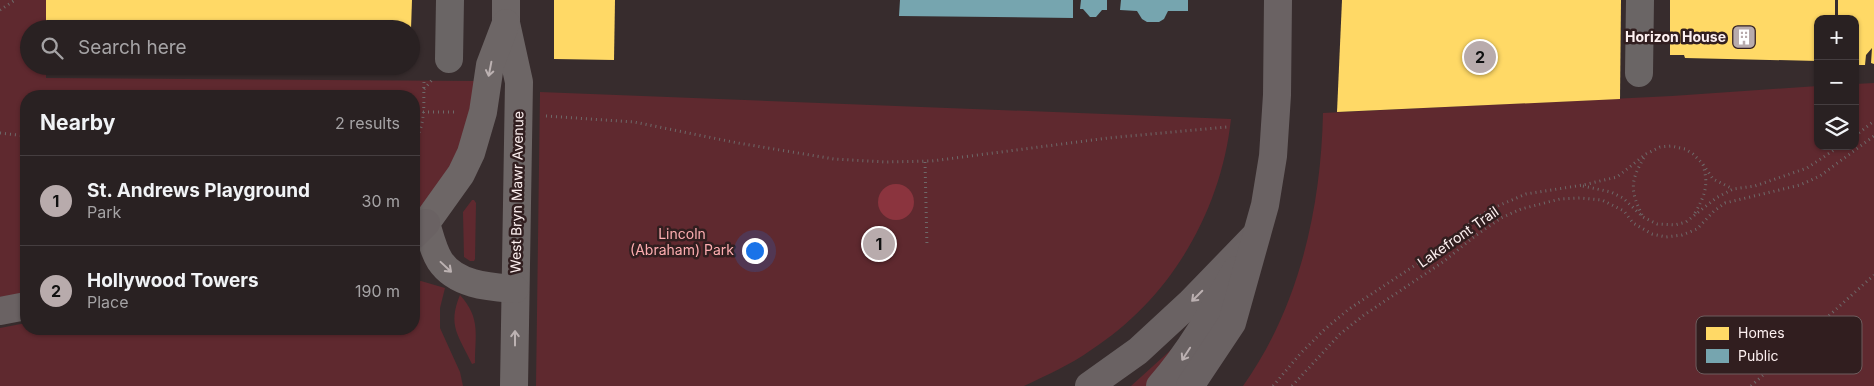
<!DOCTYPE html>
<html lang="en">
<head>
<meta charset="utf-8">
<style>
	:root { --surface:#292122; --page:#31292a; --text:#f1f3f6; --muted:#a5a3a5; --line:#453e40; --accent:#b8abac }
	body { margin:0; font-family:Inter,sans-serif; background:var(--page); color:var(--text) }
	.controls { position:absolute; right:15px; top:15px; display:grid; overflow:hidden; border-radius:10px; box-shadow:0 1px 4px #0004 }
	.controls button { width:45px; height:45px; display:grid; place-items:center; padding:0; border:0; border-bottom:1px solid var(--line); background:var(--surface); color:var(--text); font:25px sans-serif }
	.you { position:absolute; left:754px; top:250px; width:18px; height:18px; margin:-12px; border:4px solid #fff; border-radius:50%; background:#1a73e8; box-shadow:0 0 0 8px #1a73e833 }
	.badge { display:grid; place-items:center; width:32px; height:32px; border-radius:50%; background:var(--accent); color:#111; font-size:16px; font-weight:700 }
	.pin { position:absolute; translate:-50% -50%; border:2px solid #fff; box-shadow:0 1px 5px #0006 }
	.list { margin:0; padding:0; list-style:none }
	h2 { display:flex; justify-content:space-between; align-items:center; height:65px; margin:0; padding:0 20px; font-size:21px }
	h2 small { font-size:16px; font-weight:400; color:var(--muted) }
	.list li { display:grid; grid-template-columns:32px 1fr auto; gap:15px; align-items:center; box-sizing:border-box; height:90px; padding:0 20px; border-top:1px solid var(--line) }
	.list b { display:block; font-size:19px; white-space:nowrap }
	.list p { margin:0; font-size:16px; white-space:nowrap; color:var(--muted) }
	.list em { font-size:16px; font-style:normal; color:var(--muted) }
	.icon { flex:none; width:28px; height:28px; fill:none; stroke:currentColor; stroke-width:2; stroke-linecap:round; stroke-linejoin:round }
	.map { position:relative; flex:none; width:1874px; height:386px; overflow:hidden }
	.search { position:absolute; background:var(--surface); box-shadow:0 1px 4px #0004; left:20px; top:20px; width:400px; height:55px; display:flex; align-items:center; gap:12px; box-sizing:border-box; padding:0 18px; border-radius:28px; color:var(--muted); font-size:19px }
	.panel { position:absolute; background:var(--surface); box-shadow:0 1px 4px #0004; left:20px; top:90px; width:400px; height:245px; border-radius:20px }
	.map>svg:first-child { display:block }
</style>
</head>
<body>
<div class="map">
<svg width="1874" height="386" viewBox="0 0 1874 386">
	<rect width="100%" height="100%" fill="#372c2d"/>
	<g fill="#5f292f">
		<polygon points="0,0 46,0 46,29 29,29 29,66 46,66 46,78 478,81 456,159 421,207 414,213 414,96 26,96 26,293 0,297"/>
		<path d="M1874,83V386H1243C1299,307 1321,209 1323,113L1672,96L1818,86V146H1855V84Z"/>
		<path d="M540,92L1231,119C1221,212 1170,299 1091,350C1070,365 1047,375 1024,386H536Z"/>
		<polygon points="472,200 474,200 476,203 475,259 474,261 470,261 464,257 463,212"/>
		<polygon points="421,281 445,288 440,308 440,328 460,372 463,386 0,386 0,328 26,323 26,329 414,329 414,282"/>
		<path d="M460,295C481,318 475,335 475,363L472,364C459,336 447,326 460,295Z"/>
		<polygon points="1173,348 1176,350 1146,386 1131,386"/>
	</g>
	<circle fill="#8b343e" cx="896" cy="202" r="18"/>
	<g fill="#ffd966">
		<polygon points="46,0 412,0 411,29 46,29"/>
		<polygon points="554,0 615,0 614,60 554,59"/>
		<polygon points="1342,0 1621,0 1620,99 1337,112"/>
		<polygon points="1670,0 1835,0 1835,19 1818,19 1818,61 1685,58 1684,55 1670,55"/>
		<polygon points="1838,0 1874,0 1874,64 1871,63 1872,48 1866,55 1865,65 1855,65 1855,19 1838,19"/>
	</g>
	<g fill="#76a5af">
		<polygon points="900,0 1073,0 1073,18 899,16"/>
		<polygon points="1081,0 1107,0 1107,10 1102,10 1096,17 1090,17 1083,9 1080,9"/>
		<polygon points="1121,0 1188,0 1188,11 1168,11 1164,19 1159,22 1147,22 1142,19 1137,11 1120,10"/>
	</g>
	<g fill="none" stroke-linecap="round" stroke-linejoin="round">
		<g stroke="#6e6969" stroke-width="3" stroke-dasharray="1 4" stroke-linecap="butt">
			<polyline points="0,10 15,0"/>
			<polyline points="424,89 433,79"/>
			<polyline points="423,112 455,112"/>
			<polyline points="546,116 634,122 738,143 834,159 885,162 932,161 1108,138 1227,127"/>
			<polyline points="0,133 26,136"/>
			<polyline points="1855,136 1874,121"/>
			<path d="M414,141C427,124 423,101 424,80"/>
			<polyline points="925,162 927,247"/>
			<polyline points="1583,186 1611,192 1623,198 1643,217 1657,224 1675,225 1686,222 1716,198 1733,189 1755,186 1807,168 1840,146"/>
			<path d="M1695,213C1705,195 1709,185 1703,165"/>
			<path d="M1642,215C1630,190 1630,181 1645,156"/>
			<polyline points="1734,323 1778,361"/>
			<polyline points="1273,386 1300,354 1325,329 1349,309 1432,254 1482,214 1500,205 1526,194 1583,185 1617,177 1646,154 1660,147 1671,146 1685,149 1693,154 1702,163 1713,179 1733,189"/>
			<polyline points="1292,386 1340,334 1364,315 1443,262 1475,236 1501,218 1521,209 1560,199 1580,198 1602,200 1624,211 1633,223 1652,234 1666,237 1682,235 1697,229 1714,211 1725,203 1800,185 1820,176 1874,136"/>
			<polyline points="1751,386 1874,275"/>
		</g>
		<g stroke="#6a6565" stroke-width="28">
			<polyline points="449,59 450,0"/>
			<polyline points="1639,73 1640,0"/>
		</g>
		<g stroke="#6d6666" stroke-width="28">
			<polyline points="506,0 506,23 519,82 514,386"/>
			<path d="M506,23L490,65L483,112L471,153L461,174L426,223C430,236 433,250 440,261C456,285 489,287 515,289"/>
		</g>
		<g stroke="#6a6263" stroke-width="28">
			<polyline points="414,235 426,223"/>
			<polyline points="0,311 26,306"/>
			<polyline points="1089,386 1138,351 1191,302 1254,237"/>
			<path d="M1160,386C1191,351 1213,311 1236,270"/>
			<polyline points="1190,386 1232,323 1265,205 1273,156 1277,95 1278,0"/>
		</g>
	</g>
	<defs><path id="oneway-shaft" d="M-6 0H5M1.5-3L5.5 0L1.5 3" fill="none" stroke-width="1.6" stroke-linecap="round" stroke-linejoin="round" transform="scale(1.25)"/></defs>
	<g stroke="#bcb2b2">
		<use href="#oneway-shaft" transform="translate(490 69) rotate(101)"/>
		<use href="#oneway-shaft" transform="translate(446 267) rotate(43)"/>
		<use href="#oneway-shaft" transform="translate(515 338) rotate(-90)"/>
	</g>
	<g stroke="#bbb0b1">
		<use href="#oneway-shaft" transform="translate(1197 296) rotate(135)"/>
		<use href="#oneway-shaft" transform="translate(1186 354) rotate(123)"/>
	</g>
	<defs>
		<g id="building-square" transform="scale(1.25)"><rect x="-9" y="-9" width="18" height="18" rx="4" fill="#b8abac" stroke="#311e1f"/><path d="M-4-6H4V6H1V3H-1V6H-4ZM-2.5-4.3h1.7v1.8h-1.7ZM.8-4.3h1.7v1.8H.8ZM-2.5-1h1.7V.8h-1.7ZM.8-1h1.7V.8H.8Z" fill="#fff"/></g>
	</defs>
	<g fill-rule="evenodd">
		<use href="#building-square" x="1744" y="37"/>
	</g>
	<g text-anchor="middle" stroke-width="5" stroke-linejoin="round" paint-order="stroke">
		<g font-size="14" font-weight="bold" fill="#fdf0f0" stroke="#311e1f" text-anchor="end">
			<text x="1726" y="42">Horizon House</text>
		</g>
		<g font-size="14" fill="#fdf0f0" stroke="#311e1f">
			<text transform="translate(517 192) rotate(-89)" y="5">West Bryn Mawr Avenue</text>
			<text transform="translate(1458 237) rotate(-35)" y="5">Lakefront Trail</text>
		</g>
		<g font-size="14" fill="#fdadb0" stroke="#311e1f">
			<text x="682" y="239">Lincoln<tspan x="682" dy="16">(Abraham) Park</tspan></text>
		</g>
	</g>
	<rect x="1696" y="316" width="166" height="58" rx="8" fill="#311e1f" stroke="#6e5d5e" stroke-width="1"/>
	<rect x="1706" y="327" width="23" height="13" fill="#ffd966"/>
	<rect x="1706" y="349" width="23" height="14" fill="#76a5af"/>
	<g font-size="14" fill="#fdf0f0">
		<text x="1738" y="338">Homes</text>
		<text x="1738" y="361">Public</text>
	</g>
</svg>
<div class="controls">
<button>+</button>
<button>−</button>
<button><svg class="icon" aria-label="layers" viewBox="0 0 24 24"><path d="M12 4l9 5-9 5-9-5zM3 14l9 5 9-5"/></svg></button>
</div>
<div class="you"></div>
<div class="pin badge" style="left:879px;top:244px">1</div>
<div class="pin badge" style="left:1480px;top:57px">2</div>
<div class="search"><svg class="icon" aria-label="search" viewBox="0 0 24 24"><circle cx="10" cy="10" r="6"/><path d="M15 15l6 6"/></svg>Search here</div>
<section class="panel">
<h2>Nearby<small>2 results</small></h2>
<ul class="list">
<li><span class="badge">1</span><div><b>St. Andrews Playground</b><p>Park</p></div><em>30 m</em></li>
<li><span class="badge">2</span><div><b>Hollywood Towers</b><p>Place</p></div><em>190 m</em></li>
</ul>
</section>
</div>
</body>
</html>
